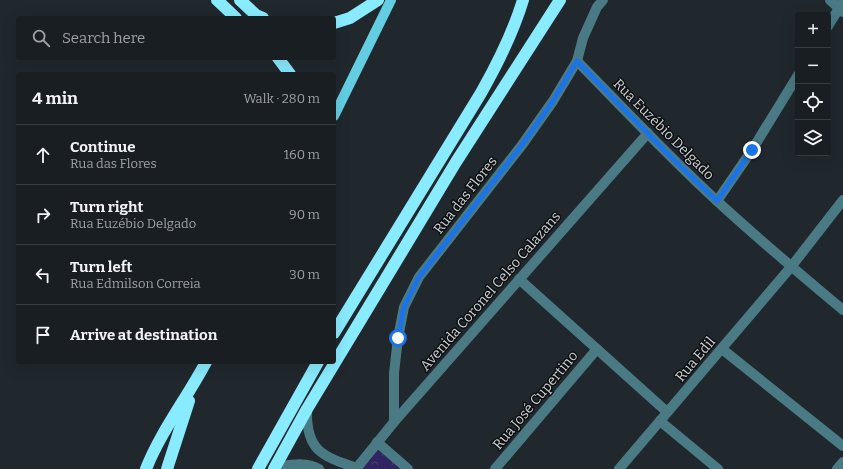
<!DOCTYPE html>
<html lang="en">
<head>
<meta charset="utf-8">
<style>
	:root { --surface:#191e22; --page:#262b2f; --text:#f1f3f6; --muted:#9fa2a5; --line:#373c40 }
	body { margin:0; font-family:Bitter,serif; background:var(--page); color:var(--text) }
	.controls { position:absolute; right:12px; top:12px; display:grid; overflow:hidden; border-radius:4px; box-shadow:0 4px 16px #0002 }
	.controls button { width:36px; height:36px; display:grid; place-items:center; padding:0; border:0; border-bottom:1px solid var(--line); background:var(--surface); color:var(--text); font:20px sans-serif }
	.stop { position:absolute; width:12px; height:12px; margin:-9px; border:3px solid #1a73e8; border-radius:50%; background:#fff }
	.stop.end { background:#1a73e8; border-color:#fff; box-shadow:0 1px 4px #0008 }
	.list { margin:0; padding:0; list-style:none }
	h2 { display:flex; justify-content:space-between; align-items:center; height:52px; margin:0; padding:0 16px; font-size:17px }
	h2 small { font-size:13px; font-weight:400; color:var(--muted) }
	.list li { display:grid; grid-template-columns:26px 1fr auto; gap:12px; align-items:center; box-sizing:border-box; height:60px; padding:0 16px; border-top:1px solid var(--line) }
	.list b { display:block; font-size:15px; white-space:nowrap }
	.list p { margin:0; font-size:13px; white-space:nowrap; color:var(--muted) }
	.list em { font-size:13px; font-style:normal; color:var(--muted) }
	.icon { flex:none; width:22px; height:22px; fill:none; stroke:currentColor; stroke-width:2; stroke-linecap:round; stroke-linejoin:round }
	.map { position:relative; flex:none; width:843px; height:469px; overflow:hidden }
	.search { position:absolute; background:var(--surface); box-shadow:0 4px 16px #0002; left:16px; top:16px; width:320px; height:44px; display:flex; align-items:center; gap:10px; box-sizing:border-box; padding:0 14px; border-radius:4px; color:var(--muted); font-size:15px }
	.panel { position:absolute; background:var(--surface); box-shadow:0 4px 16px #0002; left:16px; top:72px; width:320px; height:292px; border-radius:4px }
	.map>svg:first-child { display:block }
</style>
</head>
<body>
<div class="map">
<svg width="843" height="469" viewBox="0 0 843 469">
	<defs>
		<pattern id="forest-crowns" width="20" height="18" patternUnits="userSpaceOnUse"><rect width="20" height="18" fill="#302561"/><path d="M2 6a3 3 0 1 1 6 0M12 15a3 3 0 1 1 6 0" fill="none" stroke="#4d4477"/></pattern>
	</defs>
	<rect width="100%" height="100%" fill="#21282d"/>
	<polygon fill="url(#forest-crowns)" points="380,446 405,469 362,469"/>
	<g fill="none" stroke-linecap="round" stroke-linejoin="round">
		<g stroke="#4a7a84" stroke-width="10">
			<polyline points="830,0 843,12"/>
			<polyline points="828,26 843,2"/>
			<path d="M577,61C623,108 668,156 716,200C757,238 800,274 843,310"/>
			<polyline points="717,201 752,150 798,75"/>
			<polyline points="519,279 667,412"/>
			<polyline points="722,349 843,446"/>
			<path d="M307,410C306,450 321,456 357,468"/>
			<polyline points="660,421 718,469"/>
			<polyline points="394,422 394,373 398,338 404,307 419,277 522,145 553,101 577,61 583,38 597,7 603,0"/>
			<polyline points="377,442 408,469"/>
			<path d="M275,467C289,465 306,461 319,469"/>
			<polyline points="356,469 394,422 648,133"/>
			<polyline points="495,469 597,349"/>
			<polyline points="619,469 791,267 843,200"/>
			<polyline points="837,469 843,462"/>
		</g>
		<polyline stroke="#63cee2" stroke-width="10" points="334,116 391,0"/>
		<g stroke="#89ebff" stroke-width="12">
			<polyline points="217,0 236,18"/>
			<polyline points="240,0 256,15 263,18"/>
			<polyline points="334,23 350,18 378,0"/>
			<polyline points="278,58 290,74"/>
			<path d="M334,333L481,93C498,63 513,33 523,0"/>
			<path d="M146,469C161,431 187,398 206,362"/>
			<polyline points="167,469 189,401"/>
			<polyline points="258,469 318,362"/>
			<polyline points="274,469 307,409 456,162 560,0"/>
		</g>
	</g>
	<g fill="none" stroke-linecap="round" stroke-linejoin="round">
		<polyline stroke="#1a73e8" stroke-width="5" points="398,338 404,307 419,277 522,145 553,101 577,61 671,157 717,201 752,150"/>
	</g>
	<g text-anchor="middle" stroke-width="3" stroke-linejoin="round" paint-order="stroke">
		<g font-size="14" fill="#cfd3d6" stroke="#0d1012">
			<text transform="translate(664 129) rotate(45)" y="5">Rua Euzébio Delgado</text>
			<text transform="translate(465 195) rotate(-52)" y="5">Rua das Flores</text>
			<text transform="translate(490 291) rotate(-49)" y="5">Avenida Coronel Celso Calazans</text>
			<text transform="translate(695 359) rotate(-50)" y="5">Rua Edil</text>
			<text transform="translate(535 400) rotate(-50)" y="5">Rua José Cupertino</text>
		</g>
	</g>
</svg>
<div class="controls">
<button>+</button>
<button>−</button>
<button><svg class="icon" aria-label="locate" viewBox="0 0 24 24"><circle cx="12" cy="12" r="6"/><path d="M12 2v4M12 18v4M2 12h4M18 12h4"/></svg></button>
<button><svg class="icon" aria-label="layers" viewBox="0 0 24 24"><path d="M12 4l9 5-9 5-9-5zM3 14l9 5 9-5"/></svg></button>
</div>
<div class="stop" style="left:398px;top:338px"></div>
<div class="stop end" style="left:752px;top:150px"></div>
<div class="search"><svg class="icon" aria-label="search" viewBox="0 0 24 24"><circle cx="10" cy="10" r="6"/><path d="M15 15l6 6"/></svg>Search here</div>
<section class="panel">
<h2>4 min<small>Walk · 280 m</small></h2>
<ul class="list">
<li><svg class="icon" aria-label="ahead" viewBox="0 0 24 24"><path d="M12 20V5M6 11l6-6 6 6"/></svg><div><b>Continue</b><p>Rua das Flores</p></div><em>160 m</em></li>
<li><svg class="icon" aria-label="right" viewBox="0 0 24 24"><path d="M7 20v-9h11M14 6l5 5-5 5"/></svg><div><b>Turn right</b><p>Rua Euzébio Delgado</p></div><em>90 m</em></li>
<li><svg class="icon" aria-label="left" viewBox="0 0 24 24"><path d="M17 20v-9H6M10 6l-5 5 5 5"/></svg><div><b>Turn left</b><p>Rua Edmilson Correia</p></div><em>30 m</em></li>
<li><svg class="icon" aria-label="arrive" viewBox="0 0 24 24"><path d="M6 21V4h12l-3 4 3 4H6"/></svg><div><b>Arrive at destination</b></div></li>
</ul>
</section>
</div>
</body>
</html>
